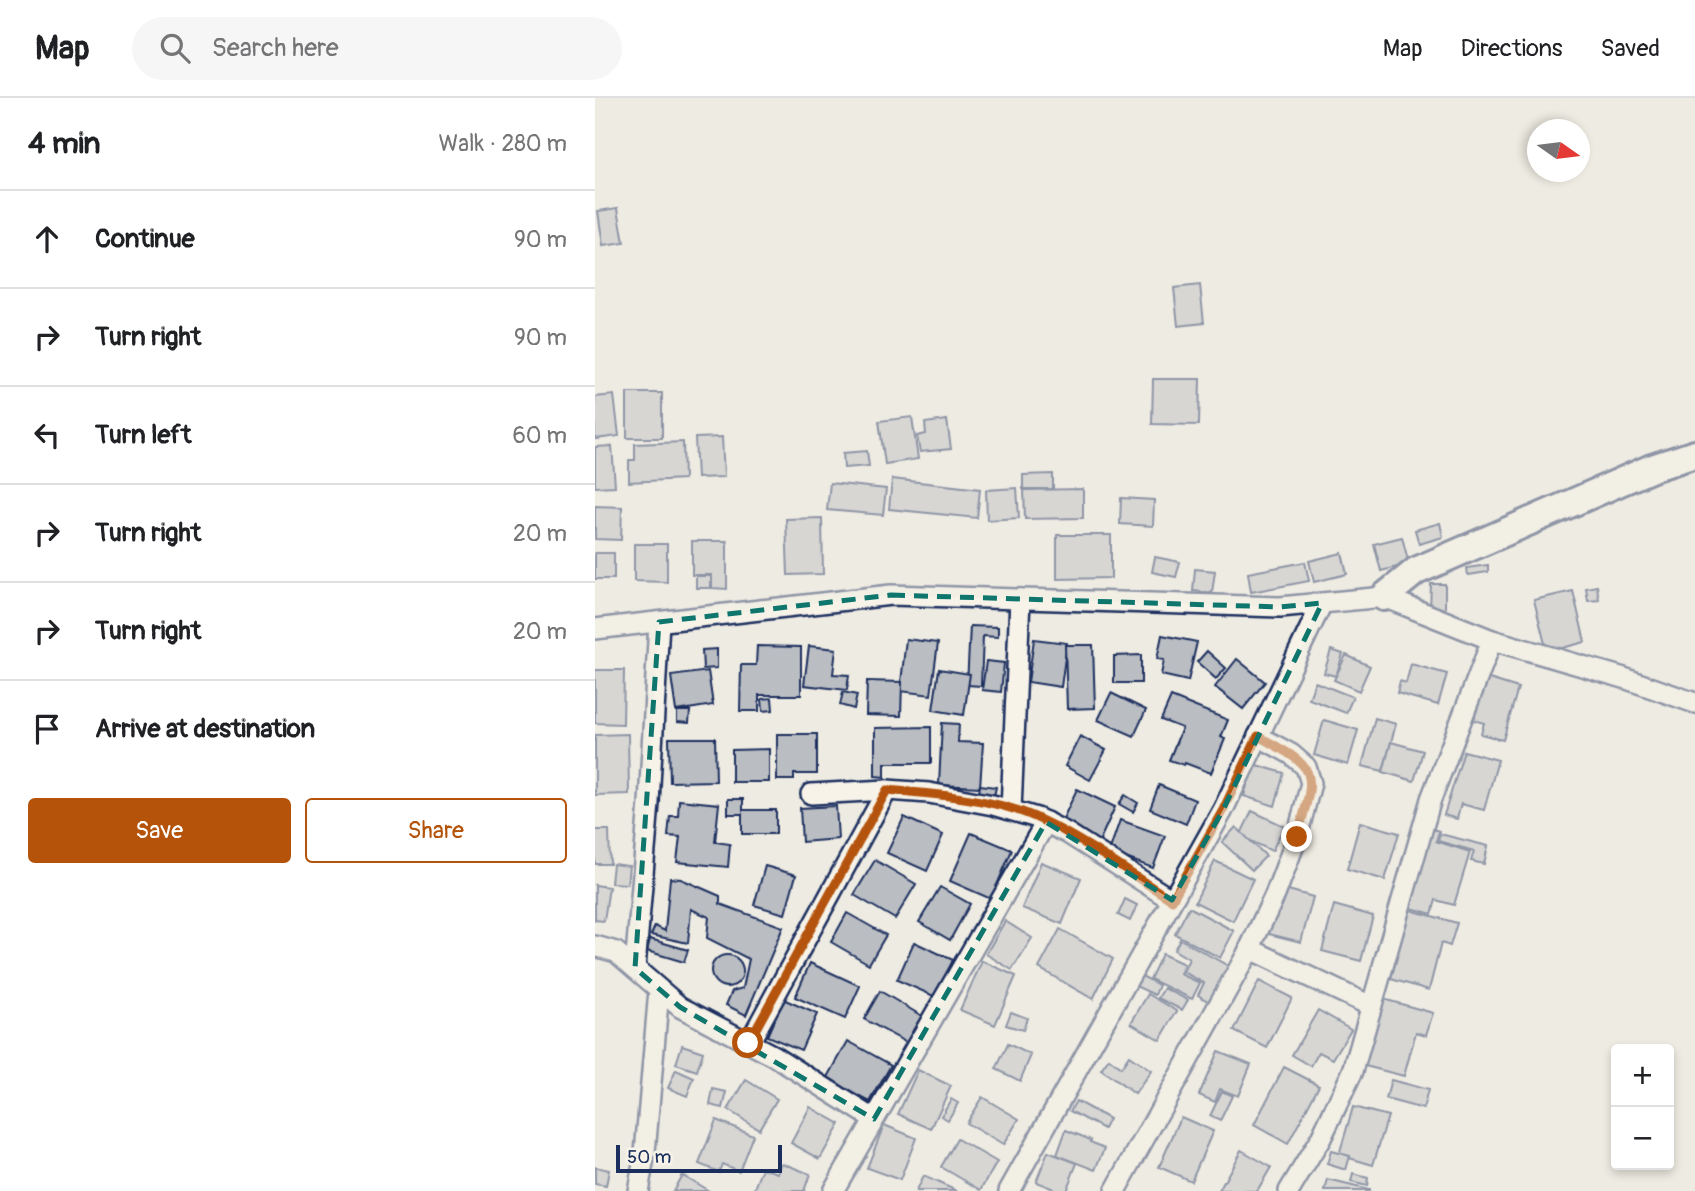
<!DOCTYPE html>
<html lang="en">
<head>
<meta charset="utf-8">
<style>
	:root { --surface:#fff; --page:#f6f6f6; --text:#202124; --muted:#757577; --line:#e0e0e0; --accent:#b45309 }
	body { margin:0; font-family:Pangolin,sans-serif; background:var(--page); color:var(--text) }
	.controls { position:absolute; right:21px; bottom:21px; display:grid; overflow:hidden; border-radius:7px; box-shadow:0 4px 10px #0003 }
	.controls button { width:63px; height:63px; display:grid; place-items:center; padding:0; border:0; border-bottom:2px solid var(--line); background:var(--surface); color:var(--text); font:35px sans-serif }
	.compass { position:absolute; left:932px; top:21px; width:63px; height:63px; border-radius:50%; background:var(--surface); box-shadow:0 4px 10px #0003; rotate:104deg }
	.scale { position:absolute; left:21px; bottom:18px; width:166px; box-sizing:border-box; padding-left:7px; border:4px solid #1b2f5e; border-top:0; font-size:19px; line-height:24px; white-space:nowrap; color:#1b2f5e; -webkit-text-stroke:5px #f7f3e8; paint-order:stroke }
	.stop { position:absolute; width:21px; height:21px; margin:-16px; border:5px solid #b45309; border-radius:50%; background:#fff }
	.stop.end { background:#b45309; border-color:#fff; box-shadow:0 2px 7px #0008 }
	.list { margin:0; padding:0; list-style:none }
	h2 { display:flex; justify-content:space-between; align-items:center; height:91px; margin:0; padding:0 28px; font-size:30px }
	h2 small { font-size:23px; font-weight:400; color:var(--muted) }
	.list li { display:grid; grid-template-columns:46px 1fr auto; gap:21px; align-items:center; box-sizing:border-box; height:98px; padding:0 28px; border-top:2px solid var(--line) }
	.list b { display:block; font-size:26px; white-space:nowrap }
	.list em { font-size:23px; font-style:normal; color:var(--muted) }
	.actions { display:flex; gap:14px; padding:21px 28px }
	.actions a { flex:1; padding:16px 0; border:2px solid var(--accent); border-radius:7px; text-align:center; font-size:24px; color:var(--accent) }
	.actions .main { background:var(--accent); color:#fff }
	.icon { flex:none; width:38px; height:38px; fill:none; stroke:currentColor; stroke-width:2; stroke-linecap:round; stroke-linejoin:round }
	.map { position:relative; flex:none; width:1100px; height:1093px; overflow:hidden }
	header { display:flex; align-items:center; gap:42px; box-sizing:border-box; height:98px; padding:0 35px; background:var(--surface); border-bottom:2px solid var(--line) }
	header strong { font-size:33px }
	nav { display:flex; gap:38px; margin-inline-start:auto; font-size:24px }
	.search { width:490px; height:63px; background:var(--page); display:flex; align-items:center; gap:18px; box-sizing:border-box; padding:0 24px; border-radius:38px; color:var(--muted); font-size:26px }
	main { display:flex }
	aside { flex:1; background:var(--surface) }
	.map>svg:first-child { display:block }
</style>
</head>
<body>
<header>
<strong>Map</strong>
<div class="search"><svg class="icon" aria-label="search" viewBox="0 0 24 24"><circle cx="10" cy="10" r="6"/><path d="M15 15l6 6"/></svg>Search here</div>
<nav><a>Map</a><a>Directions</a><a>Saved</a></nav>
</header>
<main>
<aside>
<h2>4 min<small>Walk · 280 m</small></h2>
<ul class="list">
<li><svg class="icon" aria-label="ahead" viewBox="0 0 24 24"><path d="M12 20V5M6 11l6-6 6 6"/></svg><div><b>Continue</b></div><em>90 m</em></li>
<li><svg class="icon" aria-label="right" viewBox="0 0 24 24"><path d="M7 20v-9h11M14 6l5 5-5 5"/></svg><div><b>Turn right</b></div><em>90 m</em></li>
<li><svg class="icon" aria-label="left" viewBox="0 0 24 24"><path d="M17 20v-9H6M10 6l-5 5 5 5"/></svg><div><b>Turn left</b></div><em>60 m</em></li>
<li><svg class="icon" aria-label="right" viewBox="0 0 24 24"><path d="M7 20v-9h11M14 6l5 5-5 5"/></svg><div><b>Turn right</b></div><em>20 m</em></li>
<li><svg class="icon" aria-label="right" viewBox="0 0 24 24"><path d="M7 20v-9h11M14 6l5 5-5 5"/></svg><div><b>Turn right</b></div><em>20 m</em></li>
<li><svg class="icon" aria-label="arrive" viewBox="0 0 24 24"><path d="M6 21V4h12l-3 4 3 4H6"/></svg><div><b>Arrive at destination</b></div></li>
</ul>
<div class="actions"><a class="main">Save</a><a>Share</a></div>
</aside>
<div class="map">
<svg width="1100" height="1093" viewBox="0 0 1100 1093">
	<rect width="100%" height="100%" fill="#eeebe2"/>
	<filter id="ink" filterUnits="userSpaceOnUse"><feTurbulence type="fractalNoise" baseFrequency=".0143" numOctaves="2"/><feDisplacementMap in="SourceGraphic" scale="14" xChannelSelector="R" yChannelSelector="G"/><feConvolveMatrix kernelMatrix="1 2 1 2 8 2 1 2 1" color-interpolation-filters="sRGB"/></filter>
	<g filter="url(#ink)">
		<g fill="#babdc2" stroke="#1b2f5e" stroke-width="2">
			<polygon points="23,110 29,145 8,148 3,113"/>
			<polygon points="605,187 609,225 583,228 579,190"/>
			<polygon points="558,281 605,281 604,327 557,326"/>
			<rect x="32" y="295" width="35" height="45"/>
			<polygon points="19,297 24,338 0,341 0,299"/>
			<polygon points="317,319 323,361 290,366 284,323"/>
			<polygon points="352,322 356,351 325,354 322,338 331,336 330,325"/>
			<polygon points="127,339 129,379 102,380 100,340"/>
			<polygon points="88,344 89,381 34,384 34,362 40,362 40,346"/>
			<polygon points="17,348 20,388 0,389 0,349"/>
			<polygon points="272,353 274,368 249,370 248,355"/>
			<polygon points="458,376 458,391 428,391 428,377"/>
			<polygon points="297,381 385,391 382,420 294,411"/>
			<polygon points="235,385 291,391 288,417 232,412"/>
			<polygon points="422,390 424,420 392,422 391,392"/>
			<polygon points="488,391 488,420 430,421 429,392"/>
			<polygon points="526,400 559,402 558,428 525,426"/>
			<polygon points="0,408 27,409 26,442 0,441"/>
			<polygon points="227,420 228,476 193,477 191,421"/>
			<polygon points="845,425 848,439 824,446 820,432"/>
			<polygon points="462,437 516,437 516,480 462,481"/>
			<polygon points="807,439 814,466 786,473 779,446"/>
			<polygon points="97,443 132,443 132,491 117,490 117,477 97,477"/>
			<polygon points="39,446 72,446 72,484 39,483"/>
			<rect x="0" y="455" width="19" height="26"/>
			<polygon points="747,455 752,476 719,484 714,463"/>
			<polygon points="560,459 585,464 581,479 557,474"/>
			<polygon points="710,464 714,483 656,494 653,475"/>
			<polygon points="893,467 893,474 873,477 872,470"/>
			<polygon points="600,471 620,473 617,495 598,493"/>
			<rect x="101" y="478" width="15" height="12"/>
			<polygon points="836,486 850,486 850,512 835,512"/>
			<polygon points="1002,488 1004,502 993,503 991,490"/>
			<polygon points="978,493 990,544 952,554 939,502"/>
			<polygon points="375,528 403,529 403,539 388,538 386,588 372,587"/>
			<polygon points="567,537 602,544 593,583 566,577 569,562 562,561"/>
			<polygon points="311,541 343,545 336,597 305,593"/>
			<polygon points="439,541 472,545 466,589 433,584"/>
			<polygon points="470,547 498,547 500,610 472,611"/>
			<polygon points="162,548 206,549 206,597 164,597 164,613 145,613 146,567 161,567"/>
			<polygon points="214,548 241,551 238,576 254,577 252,592 209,587"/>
			<polygon points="122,551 122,570 108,571 107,552"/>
			<polygon points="736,552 748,556 741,578 729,575"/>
			<polygon points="612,553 631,570 621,581 602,564"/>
			<polygon points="546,557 546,585 519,585 519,558"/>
			<polygon points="751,557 775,568 764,593 739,582"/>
			<polygon points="642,561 670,584 648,611 620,589"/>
			<polygon points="391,563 409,565 406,594 387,592"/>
			<polygon points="816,566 852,576 843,607 802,595 805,583 811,585"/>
			<polygon points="344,571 375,576 369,617 338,612"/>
			<polygon points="0,572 29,572 28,626 0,625"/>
			<polygon points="113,573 118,607 81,613 76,578"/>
			<polygon points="891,580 923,590 908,642 886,636 889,625 879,622"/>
			<polygon points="272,583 307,584 306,618 271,617"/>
			<polygon points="720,584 758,599 751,615 714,601"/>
			<polygon points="248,594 262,597 259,611 245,607"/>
			<polygon points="516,595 551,612 539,638 503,622"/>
			<polygon points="576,599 633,622 626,639 630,641 616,675 590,665 589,667 574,662 587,630 566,622"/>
			<polygon points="177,600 178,612 168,613 167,601"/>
			<polygon points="82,613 95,613 94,625 82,624"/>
			<polygon points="780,620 801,626 788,673 767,668"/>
			<polygon points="729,622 763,632 753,667 719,657"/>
			<polygon points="347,625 364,626 363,644 388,645 385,689 344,687"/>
			<polygon points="336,629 336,665 290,665 290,679 280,678 280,630"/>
			<polygon points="33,636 34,696 0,697 0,637"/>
			<polygon points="182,636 222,636 222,676 199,676 199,682 182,682"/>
			<polygon points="485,638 511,652 495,682 470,668"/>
			<polygon points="74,640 120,640 121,683 75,684"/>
			<polygon points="796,644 828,653 819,683 788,674"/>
			<polygon points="174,651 174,684 137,684 137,652"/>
			<polygon points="869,653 903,662 889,712 866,706 862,721 849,717"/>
			<polygon points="658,666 689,675 680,708 649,698"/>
			<polygon points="385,687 401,689 399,698 384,696"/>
			<polygon points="564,687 600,702 591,726 555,711"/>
			<polygon points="482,691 520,709 503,746 466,725"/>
			<polygon points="530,697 543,705 538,714 524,706"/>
			<polygon points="133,701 148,701 148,712 181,712 181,736 147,736 147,716 133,716"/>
			<polygon points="84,702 124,706 120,744 135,746 133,769 82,764 85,739 73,738 75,718 83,718"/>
			<polygon points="241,708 243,741 207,744 205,710"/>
			<polygon points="657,713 689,728 677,753 645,738"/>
			<polygon points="309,719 348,737 332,773 292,755"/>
			<polygon points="525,722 570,738 558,770 514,754"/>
			<polygon points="765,724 804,735 790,782 752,771"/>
			<polygon points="641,729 671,758 657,772 627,744"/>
			<polygon points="837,731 844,733 841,743 875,754 859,807 841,802 837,816 813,809"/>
			<polygon points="0,732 14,732 15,766 0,766"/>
			<polygon points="376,735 417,752 396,801 355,783"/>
			<polygon points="845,736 893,748 889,766 876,763 879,753 843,743"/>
			<polygon points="280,762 321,786 300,821 259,797"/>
			<polygon points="620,763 658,781 638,823 600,804"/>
			<polygon points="446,764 486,780 467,826 427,810"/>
			<polygon points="18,766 34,768 32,786 16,785"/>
			<polygon points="170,768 201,777 190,816 159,807"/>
			<polygon points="75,780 86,781 125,798 125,806 188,829 151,917 131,907 137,893 148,890 154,861 112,840 114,819 96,811 93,845 56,837 60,828 70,833"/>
			<polygon points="0,787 14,789 9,823 0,822"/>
			<polygon points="345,789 375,806 355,842 324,824"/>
			<polygon points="686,790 718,799 706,844 674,836"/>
			<polygon points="530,801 542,807 535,823 523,817"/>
			<polygon points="739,807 778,818 766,863 727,853"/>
			<polygon points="594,809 639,833 625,860 580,836"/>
			<polygon points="808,810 862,825 855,848 846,845 834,892 796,881 808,836 801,834"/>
			<polygon points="252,815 291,837 274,866 236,844"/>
			<polygon points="410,823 437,840 417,872 391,856"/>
			<polygon points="465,831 518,861 498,901 444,870"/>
			<polygon points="55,841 93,852 89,864 52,853"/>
			<polygon points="585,841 635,869 616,905 603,897 609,885 588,874 594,861 579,852"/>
			<polygon points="319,844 358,862 341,899 302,882"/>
			<polygon points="567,856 589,866 585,876 605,885 597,901 555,881"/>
			<circle cx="132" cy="873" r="16"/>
			<polygon points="387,863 421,878 400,927 365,912"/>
			<polygon points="215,865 265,888 250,921 200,899"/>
			<polygon points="541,875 564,887 560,897 536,886"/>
			<polygon points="664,883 697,900 672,950 639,933"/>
			<polygon points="569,890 593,902 587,912 563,900"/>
			<polygon points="285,893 327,918 312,945 269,921"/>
			<polygon points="553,896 582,913 565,942 536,925"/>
			<polygon points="188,901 222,916 206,952 172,938"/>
			<polygon points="788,901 838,915 831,937 821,934 809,978 770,968"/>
			<polygon points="723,912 756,931 738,961 724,954 716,968 697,957"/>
			<polygon points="416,914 432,920 428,932 411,927"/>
			<polygon points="253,943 296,967 275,1004 232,981"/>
			<polygon points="413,946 436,957 425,983 401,971"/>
			<polygon points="87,947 108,954 102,973 81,966"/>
			<polygon points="623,953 656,966 643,998 625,991 620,1004 604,997"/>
			<polygon points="534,958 556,973 540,996 506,972 514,961 526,970"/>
			<polygon points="689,969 724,987 693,1046 659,1027"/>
			<polygon points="81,972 99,980 92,998 73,990"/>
			<polygon points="323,972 356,988 336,1031 303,1016"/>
			<polygon points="151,982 182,1001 164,1031 133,1012"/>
			<polygon points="796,982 833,992 828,1011 791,1001"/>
			<polygon points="118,991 132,994 128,1010 115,1007"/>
			<polygon points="627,993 637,998 625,1023 615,1018"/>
			<polygon points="387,999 424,1021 408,1047 371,1025"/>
			<polygon points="356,1001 363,1005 353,1022 346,1018"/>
			<polygon points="481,1003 514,1021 509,1031 475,1013"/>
			<polygon points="215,1009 245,1026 225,1061 196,1045"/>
			<polygon points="758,1009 793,1018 778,1067 744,1057"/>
			<polygon points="586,1019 618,1033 596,1083 564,1069"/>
			<polygon points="121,1022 158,1037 144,1073 127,1066 124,1074 104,1066"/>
			<polygon points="289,1027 321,1040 305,1082 272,1070"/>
			<polygon points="471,1032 496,1042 495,1044 510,1050 501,1072 462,1057"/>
			<polygon points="362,1041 402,1064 386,1092 346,1069"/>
			<polygon points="646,1052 676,1069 662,1093 624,1093"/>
			<polygon points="736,1053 755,1058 751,1072 732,1066"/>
			<polygon points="453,1054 482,1065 471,1093 464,1093 441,1084"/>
			<polygon points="187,1065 215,1076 209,1093 159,1093 168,1070 183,1075"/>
			<polygon points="0,1069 14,1072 11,1088 0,1086"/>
			<polygon points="758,1076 773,1080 772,1088 756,1084"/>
			<polygon points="87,1077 114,1093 78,1093"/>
			<polygon points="328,1078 362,1093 321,1093"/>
			<polygon points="733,1082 774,1092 774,1093 730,1093"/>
		</g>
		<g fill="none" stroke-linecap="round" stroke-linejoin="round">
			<g stroke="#1b2f5e" stroke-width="24">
				<g id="street">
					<polyline points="0,531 296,497 685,509 789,499 897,542 1029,580 1100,605"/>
					<polyline points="216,696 292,692 334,695 398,707 442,720 472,735 577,802"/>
					<polyline points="416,712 425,501"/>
					<polyline points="0,848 21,854 85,909 179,958 279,1021"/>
					<polyline points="655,851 776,908"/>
					<polyline points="40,870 54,705 64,524"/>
					<polyline points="154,945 292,692"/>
					<polyline points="43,1093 50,1055 64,892"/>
					<polyline points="238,1093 451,724"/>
					<polyline points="414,1093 628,712 727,505"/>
					<polyline points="520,1093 651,858 680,797 702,739 716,685 711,669 696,656 663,638"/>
					<polyline points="694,1093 726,1040 758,973 836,701 897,542"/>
				</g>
			</g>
			<g stroke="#1b2f5e" stroke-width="32">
				<polyline id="secondary" points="789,499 821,473 1057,370 1100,356"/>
			</g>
			<use href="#street" stroke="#f7f3e8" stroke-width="19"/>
			<use href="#secondary" stroke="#f7f3e8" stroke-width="26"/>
		</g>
	</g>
	<g fill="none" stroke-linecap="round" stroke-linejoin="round" filter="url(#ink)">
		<path stroke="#b45309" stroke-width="9" d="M153,945L292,692C340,696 401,700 444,721C491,743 534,775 577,802L628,712L663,638C726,672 721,673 702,739"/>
	</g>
	<path d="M0 0H1100V1093H0ZM296,497L685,509L727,505L628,712L577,802L451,724L279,1021L85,909L40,870L64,524Z" fill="#eeebe2" fill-opacity=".55" fill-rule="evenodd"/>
	<path fill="none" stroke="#0f766e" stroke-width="5" stroke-dasharray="14 9" stroke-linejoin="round" d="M296,497L685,509L727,505L628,712L577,802L451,724L279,1021L85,909L40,870L64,524Z"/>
</svg>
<div class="controls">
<button>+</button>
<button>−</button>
</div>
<svg class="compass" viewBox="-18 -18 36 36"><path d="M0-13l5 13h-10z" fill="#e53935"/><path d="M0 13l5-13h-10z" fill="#757577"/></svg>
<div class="scale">50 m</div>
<div class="stop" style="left:153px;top:945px"></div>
<div class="stop end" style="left:702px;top:739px"></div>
</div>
</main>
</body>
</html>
